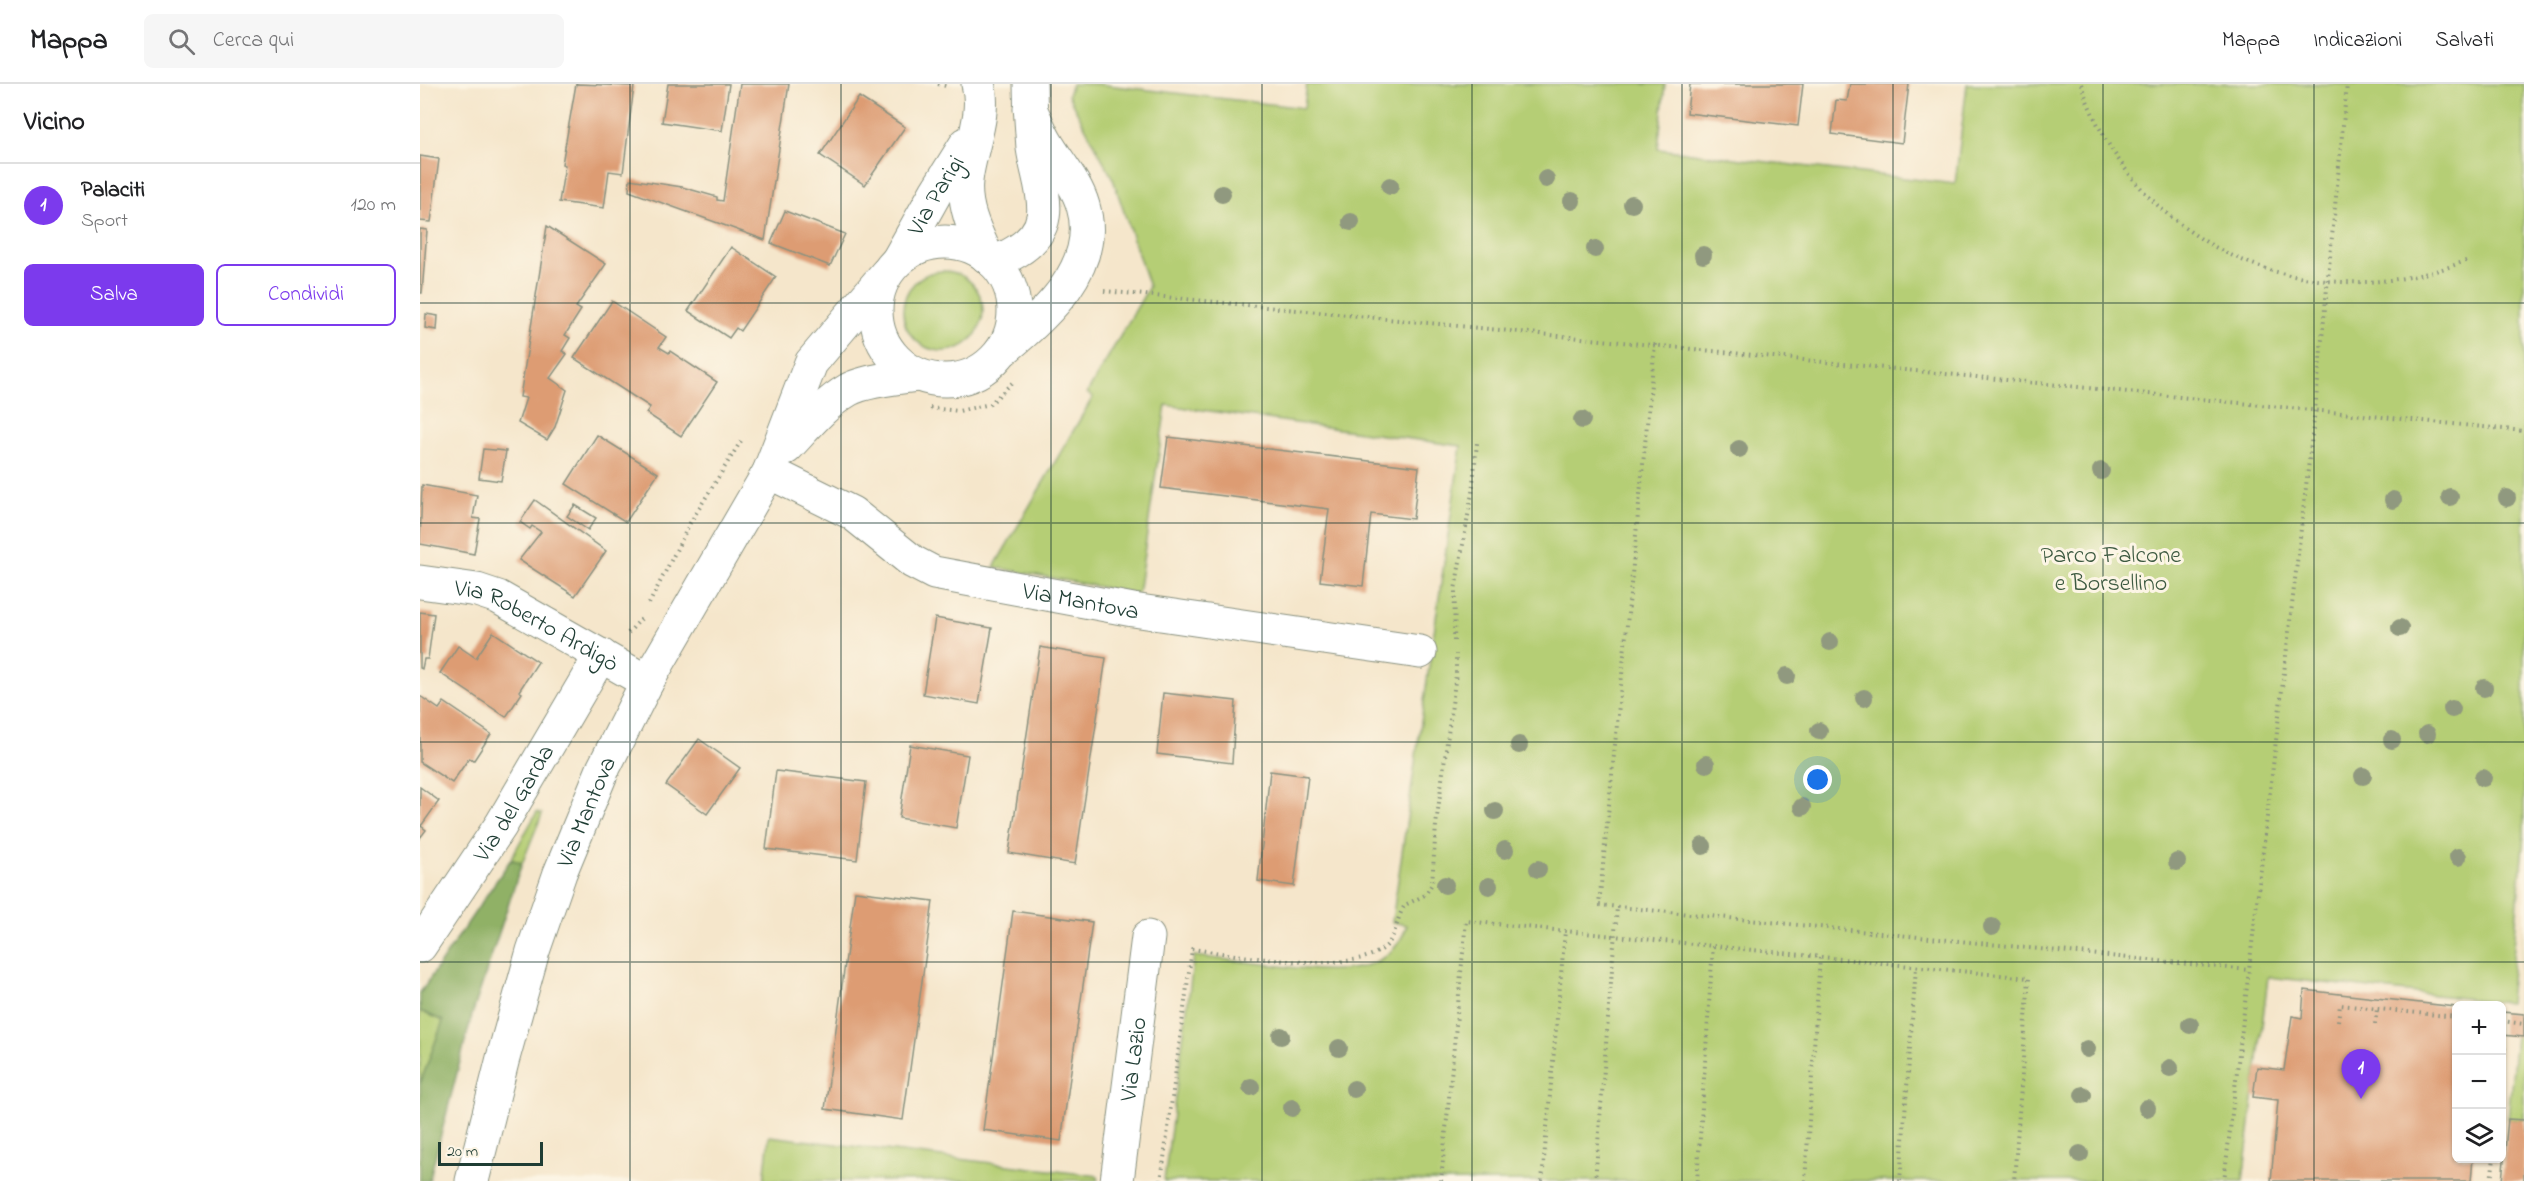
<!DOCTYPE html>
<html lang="it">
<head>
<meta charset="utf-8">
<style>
	:root { --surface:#fff; --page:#f6f6f6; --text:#202124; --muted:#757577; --line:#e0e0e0; --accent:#7c3aed }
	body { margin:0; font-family:"Indie Flower",sans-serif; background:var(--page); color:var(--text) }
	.controls { position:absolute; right:18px; bottom:18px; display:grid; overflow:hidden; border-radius:9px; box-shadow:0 2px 4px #0004 }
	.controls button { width:54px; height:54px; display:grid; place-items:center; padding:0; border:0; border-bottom:2px solid var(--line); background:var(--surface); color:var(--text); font:30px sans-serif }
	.scale { position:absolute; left:18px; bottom:15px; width:105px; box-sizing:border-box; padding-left:6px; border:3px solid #1f3d34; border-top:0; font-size:16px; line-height:21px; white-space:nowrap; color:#1f3d34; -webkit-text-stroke:4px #fcf5e5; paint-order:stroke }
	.you { position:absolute; left:1398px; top:696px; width:21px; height:21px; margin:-15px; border:4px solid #fff; border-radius:50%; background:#1a73e8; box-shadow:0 0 0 9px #1a73e833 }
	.badge { display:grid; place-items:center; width:39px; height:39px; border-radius:50%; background:var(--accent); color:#fff; font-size:20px; font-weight:700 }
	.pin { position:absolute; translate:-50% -50px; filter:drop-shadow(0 2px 3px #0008) }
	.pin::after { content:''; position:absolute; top:32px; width:21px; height:18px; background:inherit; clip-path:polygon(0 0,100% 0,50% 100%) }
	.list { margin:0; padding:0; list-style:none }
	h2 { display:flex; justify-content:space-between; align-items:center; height:78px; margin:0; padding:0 24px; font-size:26px }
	h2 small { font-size:20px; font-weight:400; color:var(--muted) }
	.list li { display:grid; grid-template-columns:39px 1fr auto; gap:18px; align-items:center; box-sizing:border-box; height:84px; padding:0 24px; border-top:2px solid var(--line) }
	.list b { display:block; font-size:22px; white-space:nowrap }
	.list p { margin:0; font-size:20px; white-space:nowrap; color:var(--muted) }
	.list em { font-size:20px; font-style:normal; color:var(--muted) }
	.actions { display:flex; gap:12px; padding:18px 24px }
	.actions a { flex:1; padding:14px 0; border:2px solid var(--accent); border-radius:9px; text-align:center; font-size:21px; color:var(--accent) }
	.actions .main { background:var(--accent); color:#fff }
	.icon { flex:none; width:33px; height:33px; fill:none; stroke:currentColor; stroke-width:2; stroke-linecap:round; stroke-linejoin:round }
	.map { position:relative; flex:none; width:2104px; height:1097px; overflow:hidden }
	header { display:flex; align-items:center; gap:36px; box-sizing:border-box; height:84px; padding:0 30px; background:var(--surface); border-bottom:2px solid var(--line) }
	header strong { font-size:28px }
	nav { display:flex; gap:33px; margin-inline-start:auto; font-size:21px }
	.search { width:420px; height:54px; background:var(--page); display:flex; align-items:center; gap:15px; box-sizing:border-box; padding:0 21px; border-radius:9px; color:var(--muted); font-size:22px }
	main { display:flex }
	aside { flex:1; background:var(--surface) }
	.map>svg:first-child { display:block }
</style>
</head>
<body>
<header>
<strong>Mappa</strong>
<div class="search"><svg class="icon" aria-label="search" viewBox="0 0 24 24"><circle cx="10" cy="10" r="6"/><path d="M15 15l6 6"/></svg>Cerca qui</div>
<nav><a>Mappa</a><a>Indicazioni</a><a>Salvati</a></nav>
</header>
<main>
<aside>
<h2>Vicino<small></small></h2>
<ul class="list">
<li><span class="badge">1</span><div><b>Palaciti</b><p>Sport</p></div><em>120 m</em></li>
</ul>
<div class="actions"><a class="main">Salva</a><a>Condividi</a></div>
</aside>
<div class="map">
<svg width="2104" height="1097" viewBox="0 0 2104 1097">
	<rect width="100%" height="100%" fill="#fcf5e5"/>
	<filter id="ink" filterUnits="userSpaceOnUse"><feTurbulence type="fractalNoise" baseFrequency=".0167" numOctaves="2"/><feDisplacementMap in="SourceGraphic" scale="12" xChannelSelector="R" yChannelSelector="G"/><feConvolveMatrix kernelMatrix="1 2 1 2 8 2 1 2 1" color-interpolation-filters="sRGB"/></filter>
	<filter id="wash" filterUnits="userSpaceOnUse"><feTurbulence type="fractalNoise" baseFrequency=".008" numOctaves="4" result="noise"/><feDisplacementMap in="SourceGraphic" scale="24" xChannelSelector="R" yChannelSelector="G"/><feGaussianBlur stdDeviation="1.35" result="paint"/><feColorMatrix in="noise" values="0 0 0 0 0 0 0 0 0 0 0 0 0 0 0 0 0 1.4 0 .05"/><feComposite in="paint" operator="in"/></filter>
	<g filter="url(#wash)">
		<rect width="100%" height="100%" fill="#f5e6cb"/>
		<polygon fill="#e5dbba" points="2104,836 2104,1097 2082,1097 2096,952 2095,929"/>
		<g fill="#b5ce74" stroke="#6a8654" stroke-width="1.5">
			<path d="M652,0H677L884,24L887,0H1245L1238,65L1535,100L1547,0H2104V749L2089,919L1848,893L1823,1097H744L774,872C800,875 826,878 852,881C899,887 969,899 987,841L972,838L1041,362L746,321L718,510L574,483L673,313L667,309L729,203L693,95L648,11Z"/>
			<circle cx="523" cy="227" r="40"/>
			<polygon points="117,728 122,730 101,782 100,778 93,776 89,778"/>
			<polygon points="0,927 24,937 0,1000"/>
			<polygon points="2096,952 2104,953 2104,1036 2088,1035"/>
			<polygon points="349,1052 678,1092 678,1096 344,1097"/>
		</g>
		<polygon fill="#90b166" stroke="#58774d" stroke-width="1.5" points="93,776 100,778 101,782 52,931 9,1097 0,1097 0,1000 23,937 0,927 0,909 89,778"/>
		<g id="blocks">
			<g fill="#dd9c73">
				<polygon points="156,0 214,2 203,89 189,87 184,124 139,118 145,81 142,80"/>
				<polygon points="248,0 309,0 302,47 242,38"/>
				<polygon points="320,0 369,0 345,156 209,107 210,95 262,103 297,113 297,116 303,117"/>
				<polygon points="1270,0 1383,0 1378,42 1267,29"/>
				<polygon points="1430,0 1489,0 1482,59 1412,50 1416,16 1427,17"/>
				<polygon points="439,13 485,43 445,101 400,71"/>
				<polygon points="0,72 19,75 11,138 0,137"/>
				<polygon points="365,127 425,150 410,182 351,159"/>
				<polygon points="127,142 186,180 156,223 161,226 145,251 150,254 142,267 147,270 130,294 147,306 135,343 127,356 98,339 106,314 100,313"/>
				<polygon points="0,145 7,146 2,209 0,209"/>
				<polygon points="311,163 356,193 320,247 316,244 309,254 268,227"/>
				<polygon points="192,217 246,253 239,263 249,269 250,267 297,298 261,352 226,329 230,323 154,274"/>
				<polygon points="6,230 18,232 17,246 5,244"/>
				<polygon points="177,351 238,389 206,438 146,400"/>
				<polygon points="748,353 999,383 993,435 951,430 943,502 900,497 909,425 741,404"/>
				<polygon points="63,365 86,367 81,397 59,394"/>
				<polygon points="2,401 57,411 53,434 60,435 54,470 0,460"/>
				<polygon points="115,416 186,467 155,512 99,476 121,448 112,442 110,445 100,438"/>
				<polygon points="155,421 176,434 168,446 147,432"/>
				<polygon points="0,528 14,530 8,575 4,575 2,585 0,584"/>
				<polygon points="515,534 572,544 559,620 503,610"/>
				<polygon points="73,548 118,578 99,607 102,609 86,633 20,589 38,562 56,574"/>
				<polygon points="620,563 686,574 655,780 589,769"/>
				<polygon points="743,609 816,617 812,679 737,670"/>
				<polygon points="0,612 19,625 24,618 71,650 54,676 49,674 32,699 0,678"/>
				<polygon points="279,655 320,684 287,730 246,701"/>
				<polygon points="490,661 548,671 536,744 479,734"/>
				<polygon points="356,687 446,698 437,776 346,765"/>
				<polygon points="850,687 888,692 874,802 838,797"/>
				<polygon points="0,703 19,717 1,742 6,746 0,754"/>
				<polygon points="435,807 513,817 483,1036 405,1025"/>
				<polygon points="593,827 672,838 641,1057 563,1046"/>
				<polygon points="1884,906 2036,923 2036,1074 2053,1074 2051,1097 1851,1097 1858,1016 1833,1013 1837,983 1864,986 1872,932 1882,934"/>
				<polygon points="2082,928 2104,930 2104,953 2082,951"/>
				<polygon points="2088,1035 2104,1036 2104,1097 2082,1097"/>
			</g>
		</g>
	</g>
	<g filter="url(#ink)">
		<use href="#blocks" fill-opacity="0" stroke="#8a9280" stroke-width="1.5"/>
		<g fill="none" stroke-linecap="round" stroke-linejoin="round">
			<g stroke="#8a9280" stroke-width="35">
				<g id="minor">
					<path id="s1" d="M349,388L432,429L493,478L514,489L713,526L1000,568"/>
					<path id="s2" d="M0,498L57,506L78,513L227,598"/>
					<path id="s3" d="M0,862L81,741L181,571"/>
					<path id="s4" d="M697,1097L728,853"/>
				</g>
			</g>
			<g stroke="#8a9280" stroke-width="35">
				<g id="tertiary">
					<path d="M558,0C567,30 549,66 546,97C543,124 556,149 567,173"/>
					<path id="s5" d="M478,176L516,108L546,60"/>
				</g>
			</g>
			<g stroke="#8a9280" stroke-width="35">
				<g id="secondary">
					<circle cx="525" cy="227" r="69"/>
					<path d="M572,177C580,177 589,172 597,167C641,140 619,105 613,64C611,43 610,21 610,0"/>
					<path d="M583,266C625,232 681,182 663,122C656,98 638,79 626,58C620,48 616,36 610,25"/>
					<path d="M366,364C385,344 404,320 428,306C443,297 480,293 498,291"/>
					<path id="s6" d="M52,1097L83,974L113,867L140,789L183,685L227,598L349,388L391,279L466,190"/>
				</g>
			</g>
			<g stroke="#8a9280" stroke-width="4" stroke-dasharray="1.5 4.5" stroke-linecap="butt">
				<polyline points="518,0 526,2"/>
				<path d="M1661,0C1716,164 1889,239 2048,176"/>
				<polyline points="684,207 2104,347"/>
				<polyline points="1235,260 1179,821 1829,886"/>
				<polyline points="510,324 539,327 570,320 592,299"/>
				<polyline points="229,520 270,439 321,357"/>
				<polyline points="208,549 221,535"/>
				<polyline points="1034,557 1035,506 1052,409 1057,359"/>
				<polyline points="1918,937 1920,921 2036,933"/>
				<polyline points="2082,937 2104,940"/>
				<polyline points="1955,940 1957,925"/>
				<polyline points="2082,995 2085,961"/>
				<path d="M741,1097L772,865C815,870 934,894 966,862C977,851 976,834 985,821L1005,811L1012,800L1016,741L1036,590V570"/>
				<polyline points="1021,1097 1046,837 1609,894 1594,1097"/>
				<polyline points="1122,1097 1145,847"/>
				<polyline points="1175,1097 1197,823"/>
				<polyline points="1277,1097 1293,862"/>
				<polyline points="1385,1097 1400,873"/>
				<polyline points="1480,1097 1496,883"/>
				<polyline points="1804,1097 1895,326 1927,0"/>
				<polyline points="2071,1097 2074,1074"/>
			</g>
			<use href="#minor" stroke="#fff" stroke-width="33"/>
			<use href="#tertiary" stroke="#fff" stroke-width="33"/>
			<use href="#secondary" stroke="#fff" stroke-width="33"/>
		</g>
		<g fill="#90997f">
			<circle cx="1126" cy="95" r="9"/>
			<circle cx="970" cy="102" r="9"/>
			<circle cx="802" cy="110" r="9"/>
			<circle cx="1152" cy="117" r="9"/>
			<circle cx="1212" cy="120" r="9"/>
			<circle cx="931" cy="138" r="9"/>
			<circle cx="1175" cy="165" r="9"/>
			<circle cx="1283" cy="171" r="9"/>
			<circle cx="1162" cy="336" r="9"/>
			<circle cx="1319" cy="365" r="9"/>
			<circle cx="1681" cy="387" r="9"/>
			<circle cx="2030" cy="413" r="9"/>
			<circle cx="2087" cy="414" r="9"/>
			<circle cx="1973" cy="416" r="9"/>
			<circle cx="1980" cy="544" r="9"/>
			<circle cx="1410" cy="558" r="9"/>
			<circle cx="1367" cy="592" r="9"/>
			<circle cx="2064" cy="604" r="9"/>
			<circle cx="1444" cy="614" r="9"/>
			<circle cx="2032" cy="625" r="9"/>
			<circle cx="1399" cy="647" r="9"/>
			<circle cx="2007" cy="650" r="9"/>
			<circle cx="1972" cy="656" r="9"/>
			<circle cx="1099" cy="661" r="9"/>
			<circle cx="1286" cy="680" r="9"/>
			<circle cx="1943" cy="692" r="9"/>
			<circle cx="2063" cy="694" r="9"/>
			<circle cx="1382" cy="723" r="9"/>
			<circle cx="1075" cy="727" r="9"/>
			<circle cx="1283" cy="762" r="9"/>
			<circle cx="1085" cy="766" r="9"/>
			<circle cx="2038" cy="773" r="9"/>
			<circle cx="1757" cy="778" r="9"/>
			<circle cx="1118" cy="785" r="9"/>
			<circle cx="1025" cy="801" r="9"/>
			<circle cx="1069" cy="802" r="9"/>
			<circle cx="1572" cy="843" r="9"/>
			<circle cx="1770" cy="941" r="9"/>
			<circle cx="861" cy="952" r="9"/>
			<circle cx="919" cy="964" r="9"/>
			<circle cx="1667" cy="965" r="9"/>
			<circle cx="1750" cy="984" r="9"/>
			<circle cx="831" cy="1003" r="9"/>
			<circle cx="934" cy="1005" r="9"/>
			<circle cx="1663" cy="1011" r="9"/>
			<circle cx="872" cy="1024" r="9"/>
			<circle cx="1727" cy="1024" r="9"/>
			<circle cx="1660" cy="1070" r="9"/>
		</g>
	</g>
	<path fill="none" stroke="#1f3d34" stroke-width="1.5" stroke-opacity="0.55" d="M210,0V1097M421,0V1097M631,0V1097M842,0V1097M1052,0V1097M1262,0V1097M1473,0V1097M1683,0V1097M1894,0V1097M0,219H2104M0,439H2104M0,658H2104M0,878H2104"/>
	<g text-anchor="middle" stroke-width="6" stroke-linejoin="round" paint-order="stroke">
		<g font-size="24" fill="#1f3d34" stroke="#fcf5e5">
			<text dy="8" stroke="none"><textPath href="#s5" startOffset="75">Via Parigi</textPath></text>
			<text dy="8" stroke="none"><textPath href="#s1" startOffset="344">Via Mantova</textPath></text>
			<text dy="8" stroke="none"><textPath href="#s2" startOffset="126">Via Roberto Ardigò</textPath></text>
			<text dy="8" stroke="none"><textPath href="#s3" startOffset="171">Via del Garda</textPath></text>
			<text dy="8" stroke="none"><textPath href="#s6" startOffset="387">Via Mantova</textPath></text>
			<text dy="8" stroke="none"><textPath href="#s4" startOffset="123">Via Lazio</textPath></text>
		</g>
		<g font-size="24" fill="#3d5a41" stroke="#fcf5e5">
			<text x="1691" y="478">Parco Falcone<tspan x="1691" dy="28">e Borsellino</tspan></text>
		</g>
	</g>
</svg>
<div class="controls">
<button>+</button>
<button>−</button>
<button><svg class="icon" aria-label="layers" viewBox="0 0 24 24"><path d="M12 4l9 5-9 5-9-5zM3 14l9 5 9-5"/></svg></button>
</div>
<div class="scale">20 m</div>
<div class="you"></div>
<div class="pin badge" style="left:1941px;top:1015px">1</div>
</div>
</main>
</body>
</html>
